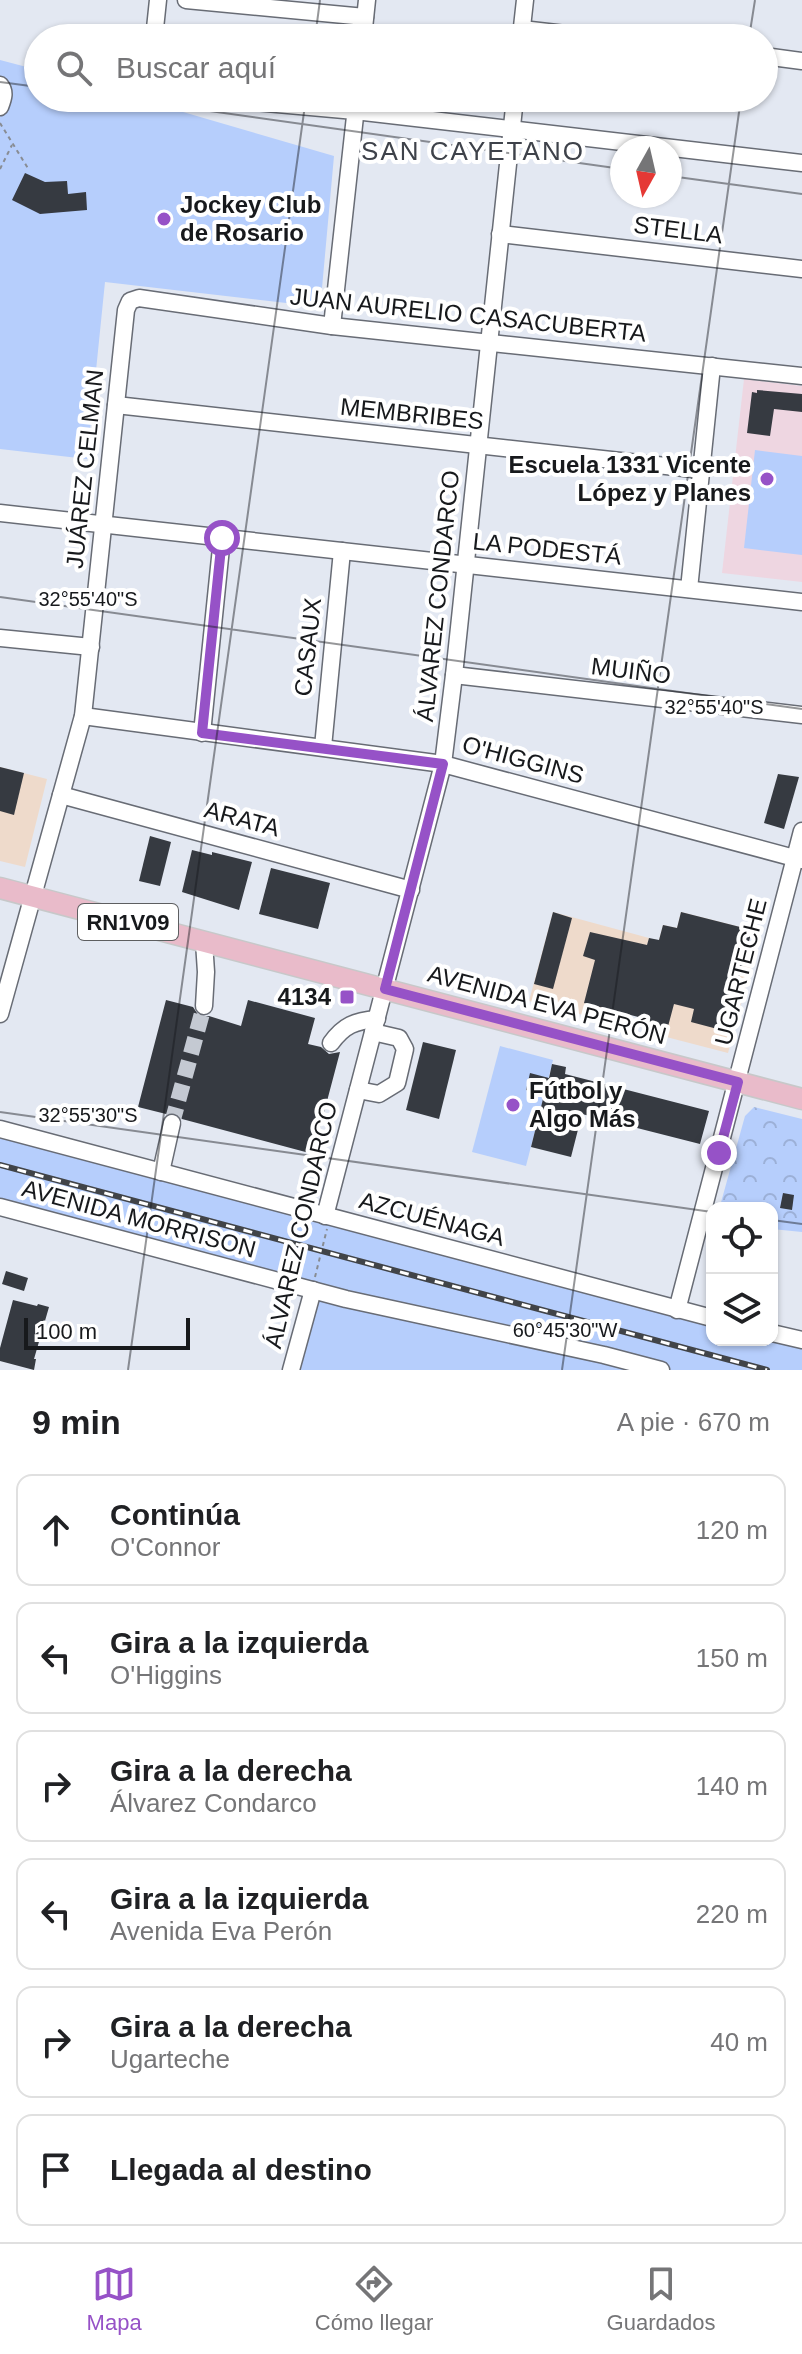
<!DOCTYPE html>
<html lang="es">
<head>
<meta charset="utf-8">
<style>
	:root { --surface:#fff; --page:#f6f6f6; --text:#202124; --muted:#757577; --line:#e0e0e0; --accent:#9652c7 }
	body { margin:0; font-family:Arial,sans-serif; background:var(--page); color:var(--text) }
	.controls { position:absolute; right:24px; bottom:24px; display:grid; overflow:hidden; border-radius:16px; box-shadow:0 2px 6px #0004 }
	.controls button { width:72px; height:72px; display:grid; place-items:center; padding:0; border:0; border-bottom:2px solid var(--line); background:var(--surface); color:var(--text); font:40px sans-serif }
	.compass { position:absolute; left:610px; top:136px; width:72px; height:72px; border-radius:50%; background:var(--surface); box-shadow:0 2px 6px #0004; rotate:188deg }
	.scale { position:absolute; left:24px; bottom:20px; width:166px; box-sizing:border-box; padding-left:8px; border:4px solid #17191c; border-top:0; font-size:22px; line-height:28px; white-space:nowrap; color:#17191c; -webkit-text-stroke:6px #fff; paint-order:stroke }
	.stop { position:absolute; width:24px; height:24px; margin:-18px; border:6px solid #9652c7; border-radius:50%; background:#fff }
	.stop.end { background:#9652c7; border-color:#fff; box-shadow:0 2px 8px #0008 }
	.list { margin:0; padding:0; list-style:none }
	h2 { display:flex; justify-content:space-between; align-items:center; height:104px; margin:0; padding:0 32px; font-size:34px }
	h2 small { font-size:26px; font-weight:400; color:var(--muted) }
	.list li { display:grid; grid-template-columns:52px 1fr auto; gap:24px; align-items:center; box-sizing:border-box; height:112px; margin:0 16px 16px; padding:0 16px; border:2px solid var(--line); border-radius:16px }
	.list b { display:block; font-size:30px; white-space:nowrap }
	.list p { margin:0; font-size:26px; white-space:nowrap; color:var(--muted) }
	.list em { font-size:26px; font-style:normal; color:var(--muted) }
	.icon { flex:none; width:44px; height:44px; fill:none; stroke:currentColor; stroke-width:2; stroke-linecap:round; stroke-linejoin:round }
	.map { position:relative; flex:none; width:802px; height:1370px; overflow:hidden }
	.search { position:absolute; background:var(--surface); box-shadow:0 2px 6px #0004; left:24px; right:24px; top:24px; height:88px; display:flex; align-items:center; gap:20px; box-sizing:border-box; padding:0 28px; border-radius:44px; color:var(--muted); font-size:30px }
	.sheet { height:872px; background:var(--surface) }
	nav { display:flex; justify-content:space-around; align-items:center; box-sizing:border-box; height:112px; border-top:2px solid var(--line); background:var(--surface); font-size:22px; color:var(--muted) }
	nav a { display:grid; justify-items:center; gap:4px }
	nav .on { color:var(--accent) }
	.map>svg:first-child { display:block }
</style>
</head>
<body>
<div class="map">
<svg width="802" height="1370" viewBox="0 0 802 1370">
	<defs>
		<pattern id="forest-crowns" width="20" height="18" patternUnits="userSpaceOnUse" patternTransform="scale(2)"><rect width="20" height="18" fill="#b6cefc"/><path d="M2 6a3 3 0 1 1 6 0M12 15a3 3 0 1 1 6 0" fill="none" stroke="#9cb0d7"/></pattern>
	</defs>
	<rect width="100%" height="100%" fill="#e3e8f2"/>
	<g fill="#eedacb">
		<polygon points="0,767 47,779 25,867 0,861"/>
		<polygon points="553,912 649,938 626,1026 529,1001"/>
		<polygon points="681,912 752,930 747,949 755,952 728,1053 647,1032 670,943 659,940 663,925 677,928"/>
	</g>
	<polygon fill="#eed6e1" points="744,379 802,386 802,582 722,573"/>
	<g fill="#b6cefc">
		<polygon points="0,60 38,70 38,98 135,98 334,156 321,299 312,306 105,282 87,459 0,449"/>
		<polygon points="755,450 802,456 802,555 744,548"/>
		<polygon points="500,1046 553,1060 526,1166 472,1152"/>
		<polygon points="0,1129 712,1318 712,1340 802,1340 802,1370 291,1370 313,1290 0,1207"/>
	</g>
	<polygon fill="url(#forest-crowns)" points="754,1107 802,1119 802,1232 772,1229 772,1208 722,1208 720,1206 745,1116"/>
	<g fill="#363a41">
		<polygon points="25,173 45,182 67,181 68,194 86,192 87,210 40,214 12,200"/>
		<polygon points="757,390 802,394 802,412 774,409 770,436 747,433 752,392 757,393"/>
		<polygon points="0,767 24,773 14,815 0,811"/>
		<polygon points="778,774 799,777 784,829 764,823"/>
		<polygon points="150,836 171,842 160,886 139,881"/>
		<polygon points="192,850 212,855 212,852 252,862 239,910 182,892"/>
		<polygon points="271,868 330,883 318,929 259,914"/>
		<polygon points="553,912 572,918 553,989 534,984"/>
		<polygon points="681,912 752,930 725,1031 691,1022 694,1009 674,1004 666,1034 648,1029 650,1020 584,1003 595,960 583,956 590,932 647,945 649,938 659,940 663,925 677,928"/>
		<polygon points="166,1000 193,1007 199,1016 209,1016 241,1026 248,1000 315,1018 308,1044 321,1047 329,1054 340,1052 313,1154 182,1119 175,1113 166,1114 138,1107"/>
		<polygon points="423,1042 456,1050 439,1119 406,1110"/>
		<polygon points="552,1064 566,1067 565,1074 709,1111 700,1144 582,1114 571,1157 531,1147 544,1095 526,1090 530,1073 549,1078"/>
		<polygon points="783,1193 794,1195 792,1210 780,1208"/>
		<polygon points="6,1271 28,1278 24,1291 2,1284"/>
		<polygon points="13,1300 37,1306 38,1304 49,1307 34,1359 36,1359 34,1370 0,1361 0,1348"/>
	</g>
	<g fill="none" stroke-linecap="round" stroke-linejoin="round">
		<polyline stroke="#c4c9d2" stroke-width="16" stroke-dasharray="16 8" stroke-linecap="butt" points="172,1123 204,1006"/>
		<g stroke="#686c75" stroke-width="19">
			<g id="minor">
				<polyline points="186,0 365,17"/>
				<polyline points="522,29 600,38"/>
				<polyline points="521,36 525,0"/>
				<polyline points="154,38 158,0"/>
				<polyline points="363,38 367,0"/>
				<polyline points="764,56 802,61"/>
				<path d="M0,85C6,92 3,99 0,107"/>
				<polyline points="208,98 355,111 802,163"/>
				<polyline points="500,234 802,269"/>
				<polyline points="332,326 357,98"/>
				<polyline points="116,405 702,470"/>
				<polyline points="0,513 802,602"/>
				<polyline points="689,589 712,366"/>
				<polyline points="0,638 91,647"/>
				<polyline points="454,675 802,715"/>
				<polyline points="83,716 443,764 802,860"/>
				<polyline points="202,733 222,538"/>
				<polyline points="323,747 342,551"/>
				<polyline points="61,795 411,890"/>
				<polyline points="204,942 206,972 204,1006"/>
				<polyline points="0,1014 83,716 126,310 130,301 139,298 332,326 802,376"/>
				<path d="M331,1043C344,1025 355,1021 377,1019"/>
				<polyline points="358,1090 379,1094 397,1083 405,1049 399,1038 373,1032"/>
				<polyline points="0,1129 712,1318"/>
				<polyline points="161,1172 172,1123"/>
				<polyline points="0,1207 346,1299 604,1355 661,1370"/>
				<polyline points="325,1216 443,764 454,675 515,98"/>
				<polyline points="677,1310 802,831"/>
				<polyline points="772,1333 802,1340"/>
				<polyline points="291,1370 313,1290"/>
			</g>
		</g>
		<g stroke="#c7c8c9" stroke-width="23">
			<polyline id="major" points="0,888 802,1099"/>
		</g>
		<g stroke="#888c93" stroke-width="2" stroke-dasharray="4 4" stroke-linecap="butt">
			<polyline points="0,123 29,170"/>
			<polyline points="0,169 12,145"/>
			<polyline points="315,1277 327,1229"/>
		</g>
		<use href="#minor" stroke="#fff" stroke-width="16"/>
		<use href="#major" stroke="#e9bbca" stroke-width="20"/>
		<g stroke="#414448" stroke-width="6">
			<polyline id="rail" points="0,1165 767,1370"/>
		</g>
		<use href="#rail" stroke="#fff" stroke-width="3" stroke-dasharray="9" stroke-linecap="butt"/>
	</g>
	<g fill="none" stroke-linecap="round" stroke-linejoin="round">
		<polyline stroke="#9652c7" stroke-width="10" points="222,538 202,733 443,764 385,989 738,1082 719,1153"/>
	</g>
	<path fill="none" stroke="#17191c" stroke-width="2" stroke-opacity="0.45" d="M315,38L320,0M749,38L755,0M0,82L38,87M117,98L622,169M670,176L802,194M0,597L802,709M0,1112L712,1212M772,1220L802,1224M128,1370L306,98M562,1370L741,98"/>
	<g fill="#9652c7" stroke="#fff" stroke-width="3">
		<circle cx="164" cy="219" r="8"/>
		<circle cx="767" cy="479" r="8"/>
		<rect x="339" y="989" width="16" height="16" rx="4"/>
		<circle cx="513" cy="1105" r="8"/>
	</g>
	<g text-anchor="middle" stroke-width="8" stroke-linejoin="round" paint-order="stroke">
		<rect fill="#fff" stroke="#5d5e60" stroke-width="2" x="78" y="904" width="100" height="36" rx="6"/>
		<g font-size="22" font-weight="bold" fill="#17191c">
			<text x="128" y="930">RN1V09</text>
		</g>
		<g font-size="24" font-weight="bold" fill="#17191c" stroke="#fff" text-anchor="start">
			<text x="180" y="213">Jockey Club<tspan x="180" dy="28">de Rosario</tspan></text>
			<text x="751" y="473" text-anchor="end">Escuela 1331 Vicente<tspan x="751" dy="28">López y Planes</tspan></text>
			<text x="331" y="1005" text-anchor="end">4134</text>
			<text x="529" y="1099">Fútbol y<tspan x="529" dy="28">Algo Más</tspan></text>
		</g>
		<g font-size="24" fill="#17191c" stroke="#fff">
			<text transform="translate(678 230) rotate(7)" y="8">STELLA</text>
			<text transform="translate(468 315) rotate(6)" y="8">JUAN AURELIO CASACUBERTA</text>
			<text transform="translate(412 414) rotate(6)" y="8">MEMBRIBES</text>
			<text transform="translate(85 469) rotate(-84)" y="8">JUÁREZ CELMAN</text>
			<text transform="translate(547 549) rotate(6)" y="8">LA PODESTÁ</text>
			<text transform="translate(438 596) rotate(-84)" y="8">ÁLVAREZ CONDARCO</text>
			<text transform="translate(308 647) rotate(-84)" y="8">CASAUX</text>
			<text transform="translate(631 671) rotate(7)" y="8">MUIÑO</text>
			<text transform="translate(523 760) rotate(15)" y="8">O'HIGGINS</text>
			<text transform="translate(242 819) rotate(15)" y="8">ARATA</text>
			<text transform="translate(741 972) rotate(-76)" y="8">UGARTECHE</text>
			<text transform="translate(547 1005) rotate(15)" y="8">AVENIDA EVA PERÓN</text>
			<text transform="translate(139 1219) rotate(15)" y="8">AVENIDA MORRISON</text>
			<text transform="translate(432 1219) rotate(15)" y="8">AZCUÉNAGA</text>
			<text transform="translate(301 1225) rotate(-77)" y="8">ÁLVAREZ CONDARCO</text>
		</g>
		<g font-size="26" letter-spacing="2" fill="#3e424a" stroke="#fff">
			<text x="473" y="160">SAN CAYETANO</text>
		</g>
	</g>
	<g font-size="20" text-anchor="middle" fill="#17191c" stroke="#fff" stroke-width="8" stroke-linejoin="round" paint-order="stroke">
		<text x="88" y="606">32°55'40"S</text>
		<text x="714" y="714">32°55'40"S</text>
		<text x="88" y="1122">32°55'30"S</text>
		<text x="565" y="1337">60°45'30"W</text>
	</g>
</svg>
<div class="controls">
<button><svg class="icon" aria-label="locate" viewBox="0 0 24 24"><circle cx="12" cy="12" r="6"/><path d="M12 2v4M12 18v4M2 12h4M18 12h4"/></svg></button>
<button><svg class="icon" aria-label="layers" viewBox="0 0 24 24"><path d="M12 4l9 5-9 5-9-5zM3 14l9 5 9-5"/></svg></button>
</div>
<svg class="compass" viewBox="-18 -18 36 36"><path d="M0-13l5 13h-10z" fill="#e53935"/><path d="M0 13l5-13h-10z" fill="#757577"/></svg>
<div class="scale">100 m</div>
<div class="stop" style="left:222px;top:538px"></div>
<div class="stop end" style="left:719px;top:1153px"></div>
<div class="search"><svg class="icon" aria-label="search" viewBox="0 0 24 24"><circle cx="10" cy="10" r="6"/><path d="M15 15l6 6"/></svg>Buscar aquí</div>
</div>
<section class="sheet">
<h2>9 min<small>A pie · 670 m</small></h2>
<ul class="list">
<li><svg class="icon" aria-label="ahead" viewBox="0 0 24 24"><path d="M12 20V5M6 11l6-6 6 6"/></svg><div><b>Continúa</b><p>O'Connor</p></div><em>120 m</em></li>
<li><svg class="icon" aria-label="left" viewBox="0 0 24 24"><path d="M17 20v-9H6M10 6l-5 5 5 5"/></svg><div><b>Gira a la izquierda</b><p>O'Higgins</p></div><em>150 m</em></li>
<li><svg class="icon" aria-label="right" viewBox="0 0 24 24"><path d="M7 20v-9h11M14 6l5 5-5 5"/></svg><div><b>Gira a la derecha</b><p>Álvarez Condarco</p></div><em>140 m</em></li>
<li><svg class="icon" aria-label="left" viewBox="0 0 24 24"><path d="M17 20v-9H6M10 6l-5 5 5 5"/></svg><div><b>Gira a la izquierda</b><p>Avenida Eva Perón</p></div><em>220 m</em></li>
<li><svg class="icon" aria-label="right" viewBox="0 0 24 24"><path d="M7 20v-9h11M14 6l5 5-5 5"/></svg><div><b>Gira a la derecha</b><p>Ugarteche</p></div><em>40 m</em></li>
<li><svg class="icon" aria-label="arrive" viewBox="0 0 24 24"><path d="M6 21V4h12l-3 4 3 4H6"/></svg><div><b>Llegada al destino</b></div></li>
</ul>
</section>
<nav>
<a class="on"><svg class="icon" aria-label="map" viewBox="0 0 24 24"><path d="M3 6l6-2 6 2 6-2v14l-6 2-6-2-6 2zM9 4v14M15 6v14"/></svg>Mapa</a>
<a><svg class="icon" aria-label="directions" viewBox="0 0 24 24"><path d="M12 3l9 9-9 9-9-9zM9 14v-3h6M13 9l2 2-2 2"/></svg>Cómo llegar</a>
<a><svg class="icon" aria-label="saved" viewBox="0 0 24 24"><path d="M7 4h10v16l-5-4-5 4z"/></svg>Guardados</a>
</nav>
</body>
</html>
